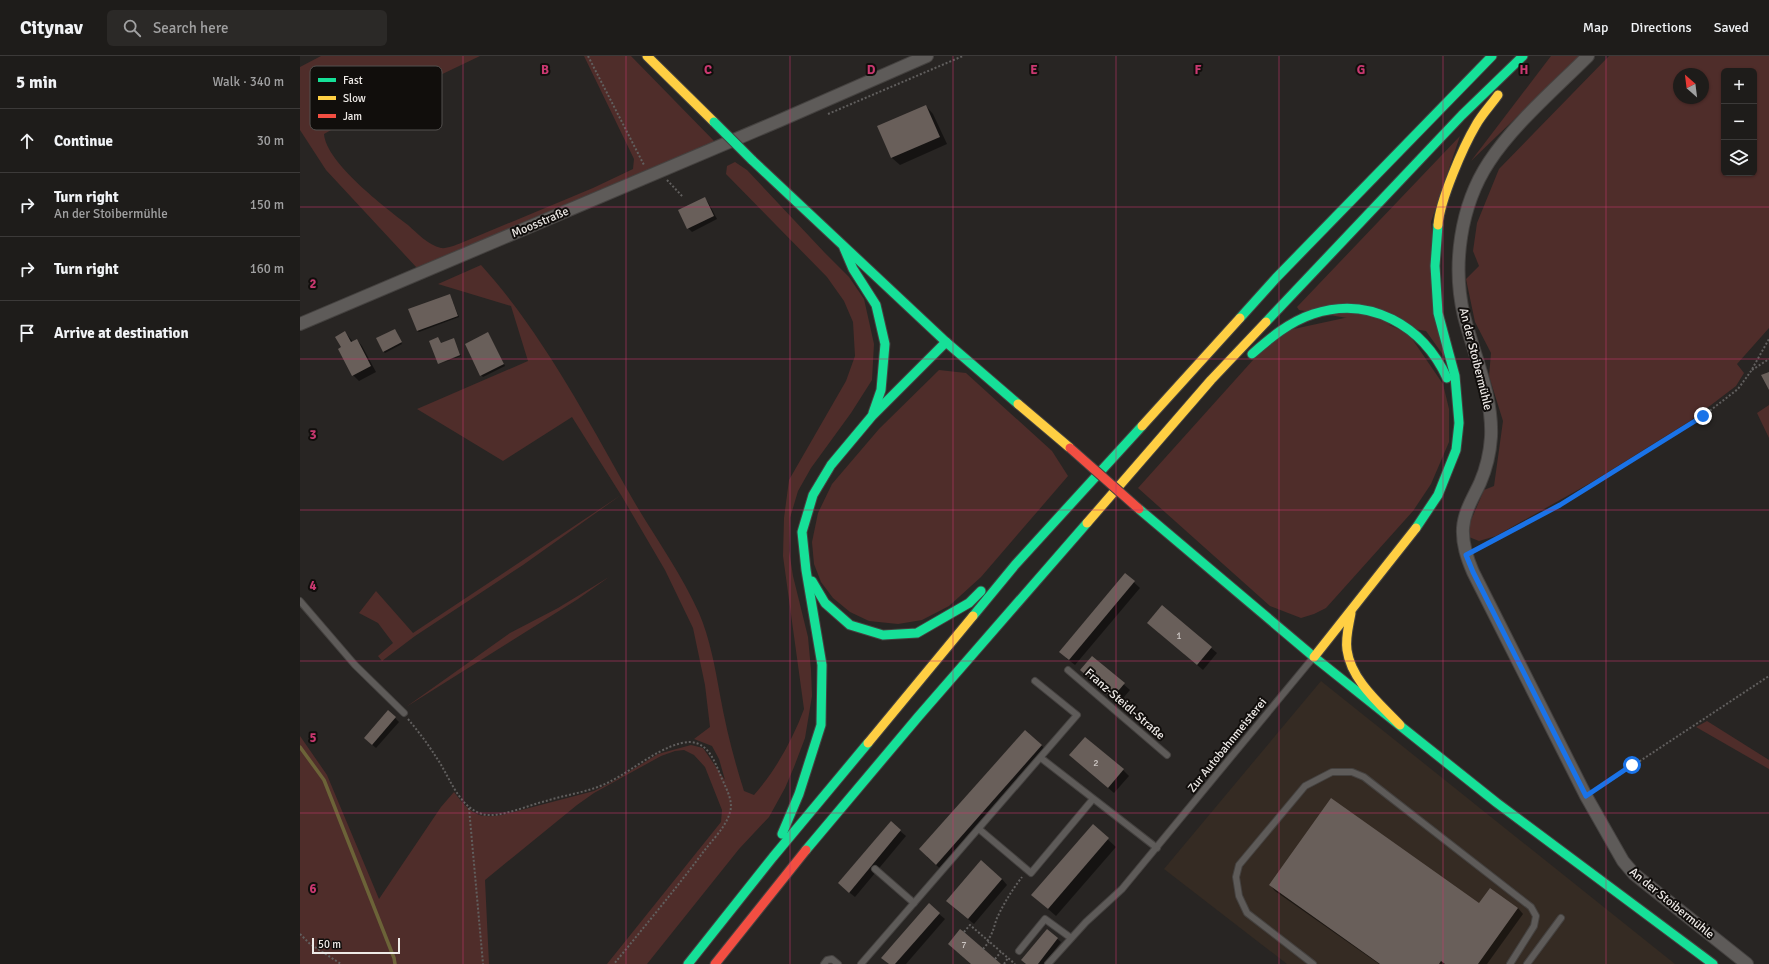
<!DOCTYPE html>
<html lang="en">
<head>
<meta charset="utf-8">
<style>
	:root { --surface:#1e1c1a; --page:#2b2927; --text:#f1f3f6; --muted:#a1a1a2; --line:#3c3a39 }
	body { margin:0; font-family:Signika,sans-serif; background:var(--page); color:var(--text) }
	.controls { position:absolute; right:12px; top:12px; display:grid; overflow:hidden; border-radius:6px; box-shadow:0 1px 3px #0004 }
	.controls button { width:36px; height:36px; display:grid; place-items:center; padding:0; border:0; border-bottom:1px solid var(--line); background:var(--surface); color:var(--text); font:20px sans-serif }
	.compass { position:absolute; left:1373px; top:12px; width:36px; height:36px; border-radius:50%; background:var(--surface); box-shadow:0 1px 3px #0004; rotate:332deg }
	.scale { position:absolute; left:12px; bottom:10px; width:88px; box-sizing:border-box; padding-left:4px; border:2px solid #eeeae7; border-top:0; font-size:11px; line-height:14px; white-space:nowrap; color:#eeeae7; -webkit-text-stroke:3px #110e0c; paint-order:stroke }
	.stop { position:absolute; width:12px; height:12px; margin:-9px; border:3px solid #1a73e8; border-radius:50%; background:#fff }
	.stop.end { background:#1a73e8; border-color:#fff; box-shadow:0 1px 4px #0008 }
	.list { margin:0; padding:0; list-style:none }
	h2 { display:flex; justify-content:space-between; align-items:center; height:52px; margin:0; padding:0 16px; font-size:17px }
	h2 small { font-size:13px; font-weight:400; color:var(--muted) }
	.list li { display:grid; grid-template-columns:26px 1fr auto; gap:12px; align-items:center; box-sizing:border-box; height:64px; padding:0 16px; border-top:1px solid var(--line) }
	.list b { display:block; font-size:15px; white-space:nowrap }
	.list p { margin:0; font-size:13px; white-space:nowrap; color:var(--muted) }
	.list em { font-size:13px; font-style:normal; color:var(--muted) }
	.icon { flex:none; width:22px; height:22px; fill:none; stroke:currentColor; stroke-width:2; stroke-linecap:round; stroke-linejoin:round }
	.map { position:relative; flex:none; width:1469px; height:908px; overflow:hidden }
	header { display:flex; align-items:center; gap:24px; box-sizing:border-box; height:56px; padding:0 20px; background:var(--surface); border-bottom:1px solid var(--line) }
	header strong { font-size:19px }
	nav { display:flex; gap:22px; margin-inline-start:auto; font-size:14px }
	.search { width:280px; height:36px; background:var(--page); display:flex; align-items:center; gap:10px; box-sizing:border-box; padding:0 14px; border-radius:6px; color:var(--muted); font-size:15px }
	main { display:flex }
	aside { flex:1; background:var(--surface) }
	.map>svg:first-child { display:block }
</style>
</head>
<body>
<header>
<strong>Citynav</strong>
<div class="search"><svg class="icon" aria-label="search" viewBox="0 0 24 24"><circle cx="10" cy="10" r="6"/><path d="M15 15l6 6"/></svg>Search here</div>
<nav><a>Map</a><a>Directions</a><a>Saved</a></nav>
</header>
<main>
<aside>
<h2>5 min<small>Walk · 340 m</small></h2>
<ul class="list">
<li><svg class="icon" aria-label="ahead" viewBox="0 0 24 24"><path d="M12 20V5M6 11l6-6 6 6"/></svg><div><b>Continue</b></div><em>30 m</em></li>
<li><svg class="icon" aria-label="right" viewBox="0 0 24 24"><path d="M7 20v-9h11M14 6l5 5-5 5"/></svg><div><b>Turn right</b><p>An der Stoibermühle</p></div><em>150 m</em></li>
<li><svg class="icon" aria-label="right" viewBox="0 0 24 24"><path d="M7 20v-9h11M14 6l5 5-5 5"/></svg><div><b>Turn right</b></div><em>160 m</em></li>
<li><svg class="icon" aria-label="arrive" viewBox="0 0 24 24"><path d="M6 21V4h12l-3 4 3 4H6"/></svg><div><b>Arrive at destination</b></div></li>
</ul>
</aside>
<div class="map">
<svg width="1469" height="908" viewBox="0 0 1469 908">
	<rect width="100%" height="100%" fill="#282523"/>
	<polygon fill="#352b23" points="1021,625 1375,908 987,908 864,813"/>
	<g fill="#4f2d2a" fill-rule="evenodd">
		<path d="M21,0H180L63,56L24,78C26,107 86,152 108,169C117,177 128,189 141,192C146,193 156,189 161,187L293,132L333,113L334,103L284,0H331L416,87L356,114L354,111L117,212L26,114L0,74V11Z"/>
		<polygon points="1251,0 1280,0 1171,105"/>
		<path d="M1309,0H1469V272L1437,308L1444,317L1436,330L1390,365L1292,426L1196,480L1179,485L1169,481V469L1184,434L1194,430L1203,365L1189,320L1191,297L1175,266L1166,223L1179,210L1173,195L1177,167L1199,113ZM1424,15H1454V117H1424ZM1379,18H1403V42H1379Z"/>
		<polygon points="1160,80 1131,166 1146,303 1126,275 999,254 997,251"/>
		<path d="M435,106L447,114L525,197L549,221L564,243L574,288L572,324L551,357L511,412L498,435L490,462L489,494L493,520L508,581L511,614L512,640L505,682L494,711L485,732L469,761L439,793L347,908H307L421,766L422,754L405,711L394,699L384,694L375,695L361,700L294,737L277,749L185,824L189,908H0V680L27,719L79,843L141,751L154,736C171,758 178,764 206,758L294,735L312,726L358,698L391,689L403,692L425,724L419,703L412,690L394,683L410,671L405,629L393,572L365,514L321,439L223,509L115,580L82,605L78,600L93,587L78,567L59,557L76,535L113,577L321,439L272,361L203,405L117,353L228,305L211,250L138,228L181,209C241,275 288,364 332,442C354,480 381,517 399,557C410,583 415,611 420,639C426,672 434,704 444,735L454,739C476,714 493,683 504,653L483,500L484,462L489,424L546,325L555,300L553,266L544,245L527,221L426,118L427,110Z"/>
		<polygon points="1063,258 1108,277 1143,328 1149,353 1149,386 1131,428 1113,455 1026,552 1014,558 1001,562 970,550 838,432 962,294 989,274"/>
		<polygon points="639,314 666,317 752,395 768,420 681,521 649,550 622,564 598,568 569,565 550,556 533,542 521,526 514,508 512,486 518,457 532,428 579,373"/>
		<polygon points="1469,349 1469,382 1457,357"/>
		<polygon points="309,521 278,543 106,651 210,577 258,552"/>
		<polygon points="1407,665 1469,704 1469,713 1396,671"/>
	</g>
	<g fill="#0007">
		<polygon points="626,50 633,58 647,88 600,109 592,102 579,71"/>
		<polygon points="405,143 408,146 417,163 392,176 388,172"/>
		<polygon points="150,239 159,261 119,276 117,275"/>
		<polygon points="96,275 102,288 85,297 83,295"/>
		<polygon points="45,276 53,286 57,284 62,290 76,316 59,325 53,319 42,292"/>
		<polygon points="188,277 205,310 183,321 181,319"/>
		<polygon points="161,299 161,300 140,308"/>
		<polygon points="825,518 840,532 775,609 766,602"/>
		<polygon points="862,551 917,597 903,614 848,567"/>
		<polygon points="792,601 830,634 819,647 787,620"/>
		<polygon points="88,655 99,666 76,692 69,686"/>
		<polygon points="741,689 749,697 644,816 627,801"/>
		<polygon points="770,699 823,714 829,720 814,737"/>
		<polygon points="793,770 816,791 756,860 732,839"/>
		<polygon points="600,775 606,780 555,841 545,833"/>
		<polygon points="702,823 707,829 674,868 653,851"/>
		<polygon points="970,829 1180,848 1218,852 1223,858 1187,908 1079,908 975,835"/>
		<polygon points="639,858 645,863 606,908 589,908"/>
		<polygon points="747,874 761,886 744,908 726,908"/>
	</g>
	<g fill="none" stroke-linecap="round" stroke-linejoin="round">
		<polyline stroke="#6c6338" stroke-width="3.5" points="0,691 24,724 94,902 95,908"/>
	</g>
	<g fill="#695f5a">
		<polygon points="626,49 640,81 591,102 577,70"/>
		<polygon points="405,141 414,160 387,173 378,154"/>
		<polygon points="150,238 158,260 117,275 108,253"/>
		<polygon points="95,273 102,286 83,296 76,282"/>
		<polygon points="45,275 51,286 57,283 71,310 52,320 38,293 41,291 35,281"/>
		<polygon points="188,276 204,308 180,320 165,288"/>
		<polygon points="138,281 141,287 154,282 160,299 138,308 129,285"/>
		<polygon points="1469,316 1469,334 1461,319"/>
		<polygon points="825,517 835,525 769,604 759,596"/>
		<polygon points="862,549 912,591 897,609 847,567"/>
		<polygon points="792,600 825,627 812,642 780,614"/>
		<polygon points="88,654 96,661 72,689 64,682"/>
		<polygon points="725,674 742,689 636,809 619,793"/>
		<polygon points="785,681 824,713 808,732 769,699"/>
		<polygon points="1031,742 1179,847 1190,832 1218,852 1178,908 1145,908 1141,905 1139,908 1080,908 969,829"/>
		<polygon points="591,765 601,774 549,837 538,827"/>
		<polygon points="793,768 809,782 748,853 731,839"/>
		<polygon points="681,804 702,823 668,863 646,845"/>
		<polygon points="629,847 640,857 595,908 589,908 581,902"/>
		<polygon points="660,873 664,876 701,908 671,908 648,888"/>
		<polygon points="747,873 758,882 738,908 726,908 721,904"/>
	</g>
	<g fill="none" stroke-linecap="round" stroke-linejoin="round">
		<g stroke="#454240" stroke-width="8">
			<g id="lane">
				<polyline points="0,545 55,609 104,657"/>
				<polyline points="768,614 867,699"/>
				<polyline points="741,702 857,792"/>
				<polyline points="679,773 731,817 793,743"/>
				<polyline points="575,813 614,847"/>
				<polyline points="719,895 745,863 771,882"/>
				<polyline points="524,908 527,904 532,903 538,908"/>
				<polyline points="561,908 777,659 735,625"/>
				<polyline points="748,908 786,866 822,833 1012,603"/>
				<polyline points="1013,908 947,857 939,840 936,821 939,809 1005,730 1032,716 1052,716 1064,721 1231,851 1236,860 1234,870 1210,908"/>
				<polyline points="1227,908 1261,862"/>
			</g>
		</g>
		<g stroke="#454240" stroke-width="14">
			<g id="street">
				<path d="M1288,0C1256,32 1213,69 1189,106C1160,150 1152,210 1164,260C1174,299 1193,340 1191,381C1190,397 1186,413 1180,427C1173,442 1164,456 1163,472C1162,488 1167,502 1173,516L1286,740L1323,805L1334,818L1447,908"/>
				<polyline points="0,268 481,64 627,0"/>
			</g>
		</g>
		<g stroke="#454240" stroke-width="11">
			<g id="fast">
				<polyline points="452,104 646,286 718,348"/>
				<polyline points="544,192 553,213 576,249 585,288 581,334 573,357"/>
				<polyline points="940,262 976,222 1192,0"/>
				<polyline points="966,266 1162,59 1223,0"/>
				<path d="M952,298C970,282 989,266 1013,258C1070,239 1123,270 1147,322"/>
				<polyline points="839,453 1014,601"/>
				<polyline points="1116,472 1138,439 1156,394 1159,367 1155,320 1138,257 1135,210 1138,169"/>
				<polyline points="512,525 525,547 550,569 583,579 617,577 669,547 681,535"/>
				<polyline points="673,560 715,509 842,370"/>
				<polyline points="1014,601 1197,747 1413,908"/>
				<polyline points="482,778 499,738 521,669 522,609 506,514 502,476 513,439 531,409 572,360 646,286"/>
				<polyline points="506,794 618,661 787,467"/>
				<polyline points="388,908 473,801 568,687"/>
			</g>
		</g>
		<g stroke="#454240" stroke-width="11">
			<g id="slow">
				<polyline points="347,0 414,66"/>
				<path d="M1138,169C1140,144 1163,91 1176,69C1182,58 1191,49 1198,39"/>
				<polyline points="718,348 770,392"/>
				<polyline points="842,370 940,262"/>
				<polyline points="787,467 911,324 966,266"/>
				<path d="M1051,557C1049,569 1045,582 1047,594C1051,624 1080,648 1100,669"/>
				<polyline points="1014,601 1116,472"/>
				<polyline points="568,687 673,560"/>
			</g>
		</g>
		<g stroke="#454240" stroke-width="11">
			<polyline id="jam" points="415,908 506,794"/>
		</g>
		<g stroke="#615f5e" stroke-width="2" stroke-dasharray="2 2" stroke-linecap="butt">
			<polyline points="288,0 344,109"/>
			<polyline points="528,58 663,0"/>
			<polyline points="367,124 383,141"/>
			<polyline points="1452,314 1469,303"/>
			<polyline points="1176,493 1260,449 1403,360 1438,333 1451,315 1469,283"/>
			<path d="M108,663C118,675 128,688 136,701C149,719 158,751 182,758C199,763 228,749 246,745C268,738 291,736 311,725C333,714 366,686 390,686C408,687 414,704 420,718C424,729 434,744 430,756C426,771 413,783 404,795C375,834 344,871 314,908"/>
			<polyline points="1296,734 1469,620"/>
			<polyline points="169,752 183,908"/>
			<polyline points="664,876 670,869 715,908"/>
			<polyline points="0,878 10,888 41,908"/>
			<path d="M687,885C693,878 694,870 697,862C704,847 712,834 722,821"/>
			<polyline points="683,893 689,886"/>
			<polyline points="695,903 701,896"/>
			<polyline points="704,908 708,902"/>
		</g>
		<use href="#lane" stroke="#5e5b59" stroke-width="6"/>
		<use href="#street" stroke="#5e5b59" stroke-width="12"/>
		<use href="#fast" stroke="#16e098" stroke-width="9"/>
		<use href="#slow" stroke="#ffcf43" stroke-width="9"/>
		<use href="#jam" stroke="#f24e42" stroke-width="9"/>
		<g stroke="#454240" stroke-width="11" stroke-linecap="butt">
			<polyline id="fast-bridge" points="414,66 452,104"/>
		</g>
		<g stroke="#454240" stroke-width="11" stroke-linecap="butt">
			<polyline id="jam-bridge" points="770,392 839,453"/>
		</g>
		<use href="#fast-bridge" stroke="#16e098" stroke-width="9"/>
		<use href="#jam-bridge" stroke="#f24e42" stroke-width="9"/>
	</g>
	<g fill="none" stroke-linecap="round" stroke-linejoin="round">
		<polyline stroke="#1a73e8" stroke-width="5" points="1332,709 1286,740 1173,516 1166,499 1260,449 1403,360"/>
	</g>
	<path fill="none" stroke="#c93870" stroke-width="1" stroke-opacity="0.55" d="M163,0V908M326,0V908M490,0V908M653,0V908M816,0V908M979,0V908M1143,0V908M1306,0V908M0,151H1469M0,303H1469M0,454H1469M0,605H1469M0,757H1469"/>
	<g text-anchor="middle" stroke-width="4" stroke-linejoin="round" paint-order="stroke">
		<g font-size="10" fill="#cdc7c4">
			<text x="879" y="583">1</text>
			<text x="796" y="710">2</text>
			<text x="664" y="892">7</text>
		</g>
		<g font-size="12" fill="#eeeae7" stroke="#110e0c">
			<text transform="translate(240 166) rotate(-23)" y="4">Moosstraße</text>
			<text transform="translate(1176 303) rotate(76)" y="4">An der Stoibermühle</text>
			<text transform="translate(825 648) rotate(41)" y="4">Franz-Steidl-Straße</text>
			<text transform="translate(927 689) rotate(-51)" y="4">Zur Autobahnmeisterei</text>
			<text transform="translate(1372 847) rotate(39)" y="4">An der Stoibermühle</text>
		</g>
	</g>
	<rect x="10" y="10" width="132" height="64" rx="6" fill="#110e0c" stroke="#53504e" stroke-width="1"/>
	<rect x="18" y="22" width="18" height="4" fill="#16e098"/>
	<rect x="18" y="40" width="18" height="4" fill="#ffcf43"/>
	<rect x="18" y="58" width="18" height="4" fill="#f24e42"/>
	<g font-size="11" fill="#eeeae7">
		<text x="43" y="28">Fast</text>
		<text x="43" y="46">Slow</text>
		<text x="43" y="64">Jam</text>
	</g>
	<g font-size="13" text-anchor="middle" font-weight="bold" fill="#c93870" stroke="#110e0c" stroke-width="4" stroke-linejoin="round" paint-order="stroke">
		<text x="245" y="18">B</text>
		<text x="408" y="18">C</text>
		<text x="571" y="18">D</text>
		<text x="734" y="18">E</text>
		<text x="898" y="18">F</text>
		<text x="1061" y="18">G</text>
		<text x="1224" y="18">H</text>
		<text x="13" y="232">2</text>
		<text x="13" y="383">3</text>
		<text x="13" y="534">4</text>
		<text x="13" y="686">5</text>
		<text x="13" y="837">6</text>
	</g>
</svg>
<div class="controls">
<button>+</button>
<button>−</button>
<button><svg class="icon" aria-label="layers" viewBox="0 0 24 24"><path d="M12 4l9 5-9 5-9-5zM3 14l9 5 9-5"/></svg></button>
</div>
<svg class="compass" viewBox="-18 -18 36 36"><path d="M0-13l5 13h-10z" fill="#e53935"/><path d="M0 13l5-13h-10z" fill="#a1a1a2"/></svg>
<div class="scale">50 m</div>
<div class="stop" style="left:1332px;top:709px"></div>
<div class="stop end" style="left:1403px;top:360px"></div>
</div>
</main>
</body>
</html>
